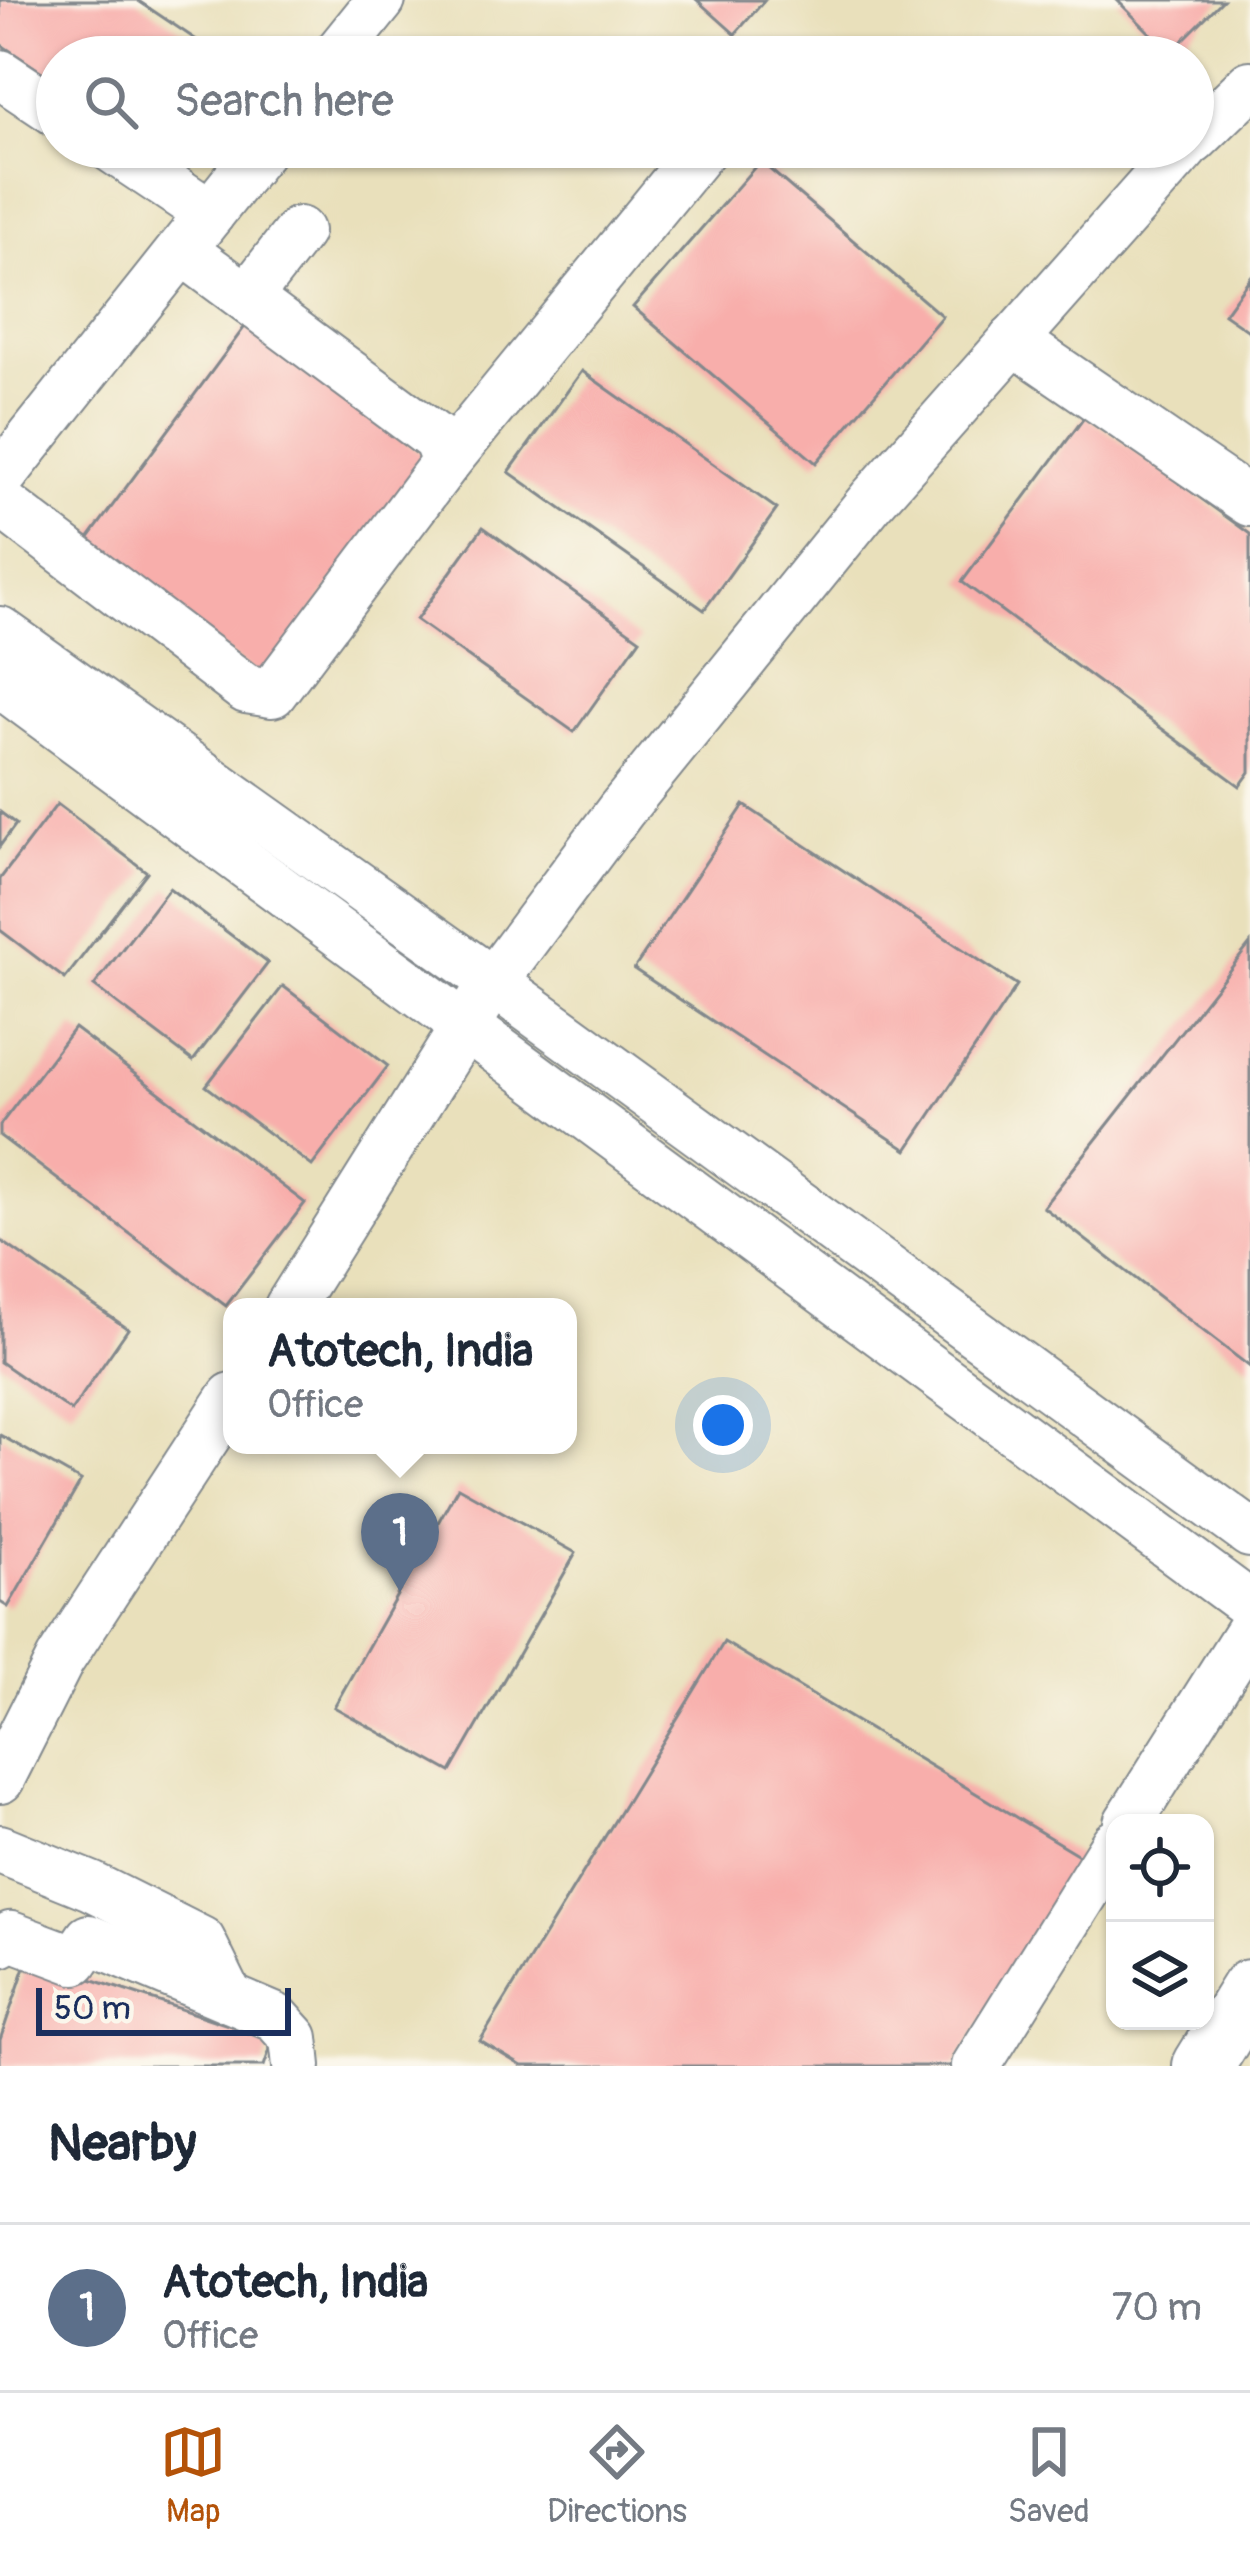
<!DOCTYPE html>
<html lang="en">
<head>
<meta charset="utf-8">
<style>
	:root { --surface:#fff; --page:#f2f2f3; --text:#1f2937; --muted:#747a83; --line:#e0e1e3; --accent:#b45309 }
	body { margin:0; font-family:Pangolin,sans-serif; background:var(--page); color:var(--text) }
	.controls { position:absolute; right:36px; bottom:36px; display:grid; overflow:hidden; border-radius:24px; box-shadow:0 3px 9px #0004 }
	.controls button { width:108px; height:108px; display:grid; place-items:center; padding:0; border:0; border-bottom:3px solid var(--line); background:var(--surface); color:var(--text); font:60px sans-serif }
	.scale { position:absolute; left:36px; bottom:30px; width:255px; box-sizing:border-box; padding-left:12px; border:6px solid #1b2f5e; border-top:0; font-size:33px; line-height:42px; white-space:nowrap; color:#1b2f5e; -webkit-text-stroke:9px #fbf7ec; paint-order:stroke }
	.you { position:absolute; left:723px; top:1425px; width:42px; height:42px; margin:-30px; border:9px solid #fff; border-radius:50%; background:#1a73e8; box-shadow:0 0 0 18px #1a73e833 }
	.badge { display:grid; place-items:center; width:78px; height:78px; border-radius:50%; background:var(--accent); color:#fff; font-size:39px; font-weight:700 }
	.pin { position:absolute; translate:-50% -99px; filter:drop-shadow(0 3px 6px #0008) }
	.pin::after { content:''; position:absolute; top:63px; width:42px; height:36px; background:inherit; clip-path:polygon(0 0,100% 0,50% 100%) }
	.popup { position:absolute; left:223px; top:1298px; width:354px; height:156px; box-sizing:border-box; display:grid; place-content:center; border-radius:24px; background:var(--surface); filter:drop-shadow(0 3px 9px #0005); font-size:39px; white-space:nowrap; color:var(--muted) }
	.popup b { font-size:45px; color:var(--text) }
	.popup::after { content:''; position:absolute; left:50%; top:100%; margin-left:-24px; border:24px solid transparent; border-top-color:var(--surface) }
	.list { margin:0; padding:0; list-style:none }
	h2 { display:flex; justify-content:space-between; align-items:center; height:156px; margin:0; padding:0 48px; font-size:51px }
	h2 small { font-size:39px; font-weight:400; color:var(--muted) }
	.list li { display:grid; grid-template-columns:78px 1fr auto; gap:36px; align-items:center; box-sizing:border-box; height:168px; padding:0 48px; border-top:3px solid var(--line) }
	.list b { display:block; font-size:45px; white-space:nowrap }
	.list p { margin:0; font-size:39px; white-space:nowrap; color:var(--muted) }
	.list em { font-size:39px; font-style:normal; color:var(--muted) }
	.icon { flex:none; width:66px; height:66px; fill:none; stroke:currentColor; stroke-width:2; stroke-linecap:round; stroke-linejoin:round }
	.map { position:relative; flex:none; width:1250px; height:2066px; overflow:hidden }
	.search { position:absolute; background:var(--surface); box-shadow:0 3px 9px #0004; left:36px; right:36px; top:36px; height:132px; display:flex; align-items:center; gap:30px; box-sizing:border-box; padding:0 42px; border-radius:66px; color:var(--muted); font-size:45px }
	.sheet { height:324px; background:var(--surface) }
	nav { display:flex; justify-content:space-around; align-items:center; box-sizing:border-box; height:168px; border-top:3px solid var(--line); background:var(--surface); font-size:33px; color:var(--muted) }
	nav a { display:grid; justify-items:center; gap:6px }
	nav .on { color:var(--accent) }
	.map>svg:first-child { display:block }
</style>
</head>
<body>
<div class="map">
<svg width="1250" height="2066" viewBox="0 0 1250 2066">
	<rect width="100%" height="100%" fill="#fbf7ec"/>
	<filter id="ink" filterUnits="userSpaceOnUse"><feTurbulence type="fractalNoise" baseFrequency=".00833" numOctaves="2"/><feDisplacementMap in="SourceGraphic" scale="24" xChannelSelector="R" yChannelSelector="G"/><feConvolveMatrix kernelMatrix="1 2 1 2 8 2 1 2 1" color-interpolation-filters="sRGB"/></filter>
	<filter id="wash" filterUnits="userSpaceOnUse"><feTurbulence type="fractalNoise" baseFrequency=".004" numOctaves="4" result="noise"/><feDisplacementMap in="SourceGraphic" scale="48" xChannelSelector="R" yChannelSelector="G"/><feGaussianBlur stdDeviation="2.7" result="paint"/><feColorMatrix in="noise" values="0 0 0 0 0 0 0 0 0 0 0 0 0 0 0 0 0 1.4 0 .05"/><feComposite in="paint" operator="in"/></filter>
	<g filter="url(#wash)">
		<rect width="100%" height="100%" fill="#e9e0bb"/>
		<g id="blocks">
			<g fill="#f8aeab">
				<polygon points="0,0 137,0 222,57 57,57 57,82 0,44"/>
				<polygon points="697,0 765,0 735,34"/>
				<polygon points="1117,0 1223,0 1170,53"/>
				<polygon points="760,161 942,316 816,463 633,307"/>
				<polygon points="1250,278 1250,332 1224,314"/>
				<polygon points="246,325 427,457 263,680 82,547"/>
				<polygon points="582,371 777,509 704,610 509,472"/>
				<polygon points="1086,415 1250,534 1250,772 1240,786 962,582"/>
				<polygon points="483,527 640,639 574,732 416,620"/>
				<polygon points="57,804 147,872 65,979 0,930 0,879"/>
				<polygon points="744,805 1017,985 907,1150 634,969"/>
				<polygon points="0,812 16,824 0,846"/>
				<polygon points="169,888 268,963 193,1061 94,986"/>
				<polygon points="1250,944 1250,1367 1043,1207"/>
				<polygon points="283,986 388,1066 312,1166 206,1086"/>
				<polygon points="74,1028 305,1203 226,1306 0,1136 0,1125"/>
				<polygon points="0,1240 128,1329 71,1411 0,1362"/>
				<polygon points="0,1435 81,1481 8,1607 0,1602"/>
				<polygon points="458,1487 576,1553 451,1772 334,1707"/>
				<polygon points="724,1642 1082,1857 955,2066 522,2066 480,2041"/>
				<polygon points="28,1958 273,2040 264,2066 0,2066 0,2040"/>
			</g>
		</g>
	</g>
	<g filter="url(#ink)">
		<use href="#blocks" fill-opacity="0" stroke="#82888c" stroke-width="3"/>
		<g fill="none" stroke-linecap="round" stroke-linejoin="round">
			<g stroke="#82888c" stroke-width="52">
				<g id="minor">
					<polyline points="335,57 381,0"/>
					<polyline points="0,74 57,112"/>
					<polyline points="1193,140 1250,85"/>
					<polyline points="110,147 210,214"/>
					<polyline points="247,298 299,231"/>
					<polyline points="1013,340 1250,502"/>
					<polyline points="446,462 704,147"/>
					<polyline points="0,478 263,147"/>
					<polyline points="0,502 246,689 272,693 446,462 437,439 182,250"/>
					<polyline points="0,631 493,982 1250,1533"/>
					<polyline points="0,683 1250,1605"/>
					<polyline points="289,1307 493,982 621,810 872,500 1185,147"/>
					<polyline points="0,1779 60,1660 232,1397"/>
					<polyline points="1128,1823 1250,1630"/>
					<polyline points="0,1849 91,1886 201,1941 229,1998"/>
					<polyline points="0,1943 11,1936 75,1960 89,1939 276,2018 294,2038 297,2066"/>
					<polyline points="976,2066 1115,1844"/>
				</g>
			</g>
			<g stroke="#82888c" stroke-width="64">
				<polyline id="major" points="1203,2066 1250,1990"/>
			</g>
			<use href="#minor" stroke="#fff" stroke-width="48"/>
			<use href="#major" stroke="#fff" stroke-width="60"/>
		</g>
	</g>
</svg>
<div class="controls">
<button><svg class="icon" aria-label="locate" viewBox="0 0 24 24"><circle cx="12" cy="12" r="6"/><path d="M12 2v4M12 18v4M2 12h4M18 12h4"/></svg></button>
<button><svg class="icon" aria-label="layers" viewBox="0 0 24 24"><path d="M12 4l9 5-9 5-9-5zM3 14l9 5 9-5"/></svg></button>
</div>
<div class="scale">50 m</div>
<div class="you"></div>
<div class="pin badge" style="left:400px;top:1592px;background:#5c6f8a">1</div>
<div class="popup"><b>Atotech, India</b>Office</div>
<div class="search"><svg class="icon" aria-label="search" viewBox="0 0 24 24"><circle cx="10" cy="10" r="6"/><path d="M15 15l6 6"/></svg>Search here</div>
</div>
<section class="sheet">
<h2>Nearby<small></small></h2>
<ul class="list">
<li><span class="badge" style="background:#5c6f8a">1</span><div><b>Atotech, India</b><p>Office</p></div><em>70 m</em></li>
</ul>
</section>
<nav>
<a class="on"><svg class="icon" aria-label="map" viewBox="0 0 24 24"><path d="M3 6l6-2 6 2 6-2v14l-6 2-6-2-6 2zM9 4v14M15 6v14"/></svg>Map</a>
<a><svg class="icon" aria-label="directions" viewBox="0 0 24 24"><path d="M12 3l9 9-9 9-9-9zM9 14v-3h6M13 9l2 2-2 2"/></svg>Directions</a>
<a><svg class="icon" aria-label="saved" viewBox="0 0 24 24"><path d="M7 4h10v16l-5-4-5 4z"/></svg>Saved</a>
</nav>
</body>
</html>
